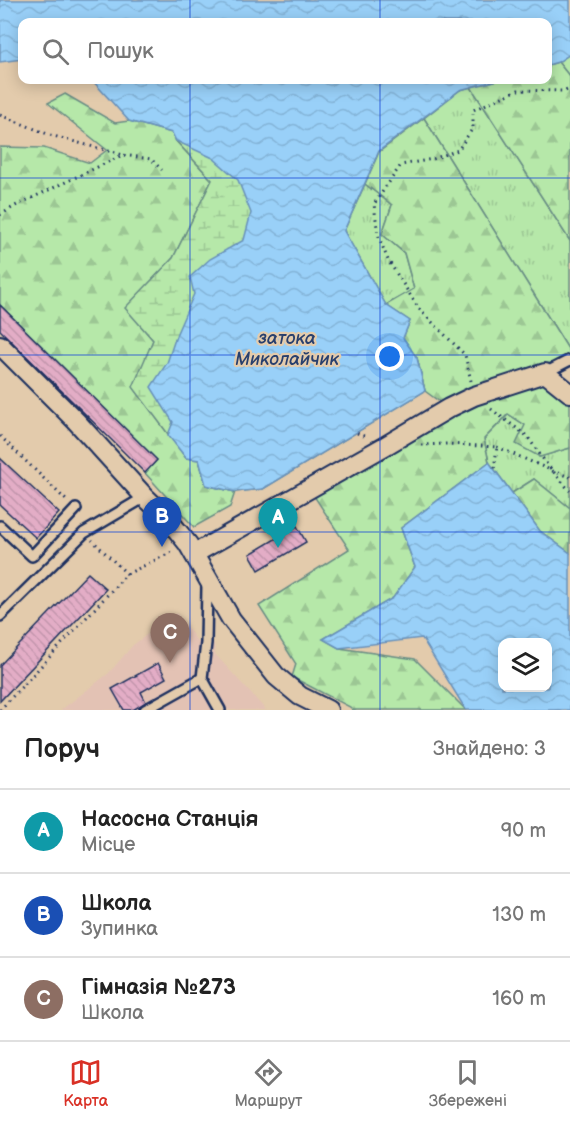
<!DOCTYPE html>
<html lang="uk">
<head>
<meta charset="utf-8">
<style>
	:root { --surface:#fff; --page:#f2f2f2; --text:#222; --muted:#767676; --line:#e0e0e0; --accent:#d93025 }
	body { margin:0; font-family:"Balsamiq Sans",sans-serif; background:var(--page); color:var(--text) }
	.controls { position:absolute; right:18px; bottom:18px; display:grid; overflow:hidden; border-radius:12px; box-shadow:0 3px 15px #0003 }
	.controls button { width:54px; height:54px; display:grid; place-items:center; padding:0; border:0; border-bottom:2px solid var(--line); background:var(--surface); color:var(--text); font:30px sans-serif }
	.you { position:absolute; left:390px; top:357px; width:21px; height:21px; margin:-15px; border:4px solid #fff; border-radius:50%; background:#1a73e8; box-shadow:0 0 0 9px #1a73e833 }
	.badge { display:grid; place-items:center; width:39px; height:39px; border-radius:50%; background:var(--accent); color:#fff; font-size:20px; font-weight:700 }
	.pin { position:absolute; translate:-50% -50px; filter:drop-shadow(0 2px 3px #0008) }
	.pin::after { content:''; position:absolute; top:32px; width:21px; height:18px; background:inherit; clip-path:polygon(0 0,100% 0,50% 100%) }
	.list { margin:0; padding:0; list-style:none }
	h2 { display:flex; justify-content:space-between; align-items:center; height:78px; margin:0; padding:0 24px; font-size:26px }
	h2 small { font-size:20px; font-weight:400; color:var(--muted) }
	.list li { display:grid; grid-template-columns:39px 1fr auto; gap:18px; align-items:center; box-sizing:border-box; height:84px; padding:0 24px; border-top:2px solid var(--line) }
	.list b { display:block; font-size:22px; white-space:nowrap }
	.list p { margin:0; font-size:20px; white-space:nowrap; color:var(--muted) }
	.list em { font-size:20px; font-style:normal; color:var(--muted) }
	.icon { flex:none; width:33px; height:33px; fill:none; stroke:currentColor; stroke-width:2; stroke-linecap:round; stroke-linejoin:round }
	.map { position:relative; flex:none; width:570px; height:710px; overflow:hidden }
	.search { position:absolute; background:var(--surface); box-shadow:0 3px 15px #0003; left:18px; right:18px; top:18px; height:66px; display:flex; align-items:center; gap:15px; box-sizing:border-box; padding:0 21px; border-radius:12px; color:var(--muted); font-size:22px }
	.sheet { height:330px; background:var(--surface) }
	nav { display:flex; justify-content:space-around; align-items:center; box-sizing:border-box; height:84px; border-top:2px solid var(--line); background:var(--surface); font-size:16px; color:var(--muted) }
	nav a { display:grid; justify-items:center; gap:3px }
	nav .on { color:var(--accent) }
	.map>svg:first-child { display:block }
</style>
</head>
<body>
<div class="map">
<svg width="570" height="710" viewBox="0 0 570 710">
	<defs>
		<pattern id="grass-tufts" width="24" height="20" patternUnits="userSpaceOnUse" patternTransform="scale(1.5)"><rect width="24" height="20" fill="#b6e8a9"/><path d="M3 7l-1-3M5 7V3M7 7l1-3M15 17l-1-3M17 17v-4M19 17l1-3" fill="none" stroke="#9cc794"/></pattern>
		<pattern id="forest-firs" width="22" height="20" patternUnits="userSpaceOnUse" patternTransform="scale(1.5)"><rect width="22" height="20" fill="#b6e8a9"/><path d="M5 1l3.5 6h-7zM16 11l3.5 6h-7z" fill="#9cc794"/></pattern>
		<pattern id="wetland-marsh" width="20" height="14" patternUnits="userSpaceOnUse" patternTransform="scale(1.5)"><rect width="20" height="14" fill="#b6e8a9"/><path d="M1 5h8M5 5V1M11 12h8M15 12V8" fill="none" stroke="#9cc794"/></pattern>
		<pattern id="water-waves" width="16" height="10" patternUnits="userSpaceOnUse" patternTransform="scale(1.5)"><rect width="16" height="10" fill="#99d0f8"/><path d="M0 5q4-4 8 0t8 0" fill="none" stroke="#83b3d7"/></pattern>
		<pattern id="building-back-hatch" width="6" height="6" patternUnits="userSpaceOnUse" patternTransform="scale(1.5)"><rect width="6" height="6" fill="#e3adc6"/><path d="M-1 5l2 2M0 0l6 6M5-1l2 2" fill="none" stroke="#c295ac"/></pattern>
	</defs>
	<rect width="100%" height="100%" fill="#e3cbac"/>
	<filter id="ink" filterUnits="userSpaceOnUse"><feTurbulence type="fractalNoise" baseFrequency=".0167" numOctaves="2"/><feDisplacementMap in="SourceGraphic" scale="12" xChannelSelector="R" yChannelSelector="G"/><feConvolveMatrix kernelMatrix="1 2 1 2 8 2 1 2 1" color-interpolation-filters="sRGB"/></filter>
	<g filter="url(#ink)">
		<polygon fill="#e3c2b4" points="176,613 198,642 214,644 215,654 266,710 61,710 109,673 133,645"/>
		<g fill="url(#grass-tufts)" stroke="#688c84" stroke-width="1.5">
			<polygon points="570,54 570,77 558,62"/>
			<polygon points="471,87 570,241 570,352 424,118 460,90"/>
			<polygon points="365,184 392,205 382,234 404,253 414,289 386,305 344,231"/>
			<polygon points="509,414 525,425 539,457 570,448 570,508 534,479 512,493 489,462 484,439"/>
		</g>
		<g fill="url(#forest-firs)" stroke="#688c84" stroke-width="1.5">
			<polygon points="558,62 570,77 570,241 471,87 498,80 548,80 548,65"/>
			<polygon points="65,94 115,123 129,121 172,133 176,141 212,180 173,258 126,308 153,340 134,388 186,458 199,459 206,485 235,492 230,507 194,527 145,473 157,460 0,305 0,147 44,148 90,163 107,150 48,103"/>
			<polygon points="424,118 570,352 570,360 545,373 570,393 570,448 540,457 516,444 525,425 508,414 484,439 489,462 401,528 415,567 393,598 323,639 339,648 415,659 466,710 353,710 350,707 292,677 296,664 259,606 349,549 314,496 448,408 425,391 417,358 403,338 410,321 386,305 414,289 404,253 382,234 392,205 365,184 379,152"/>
			<polygon points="534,479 570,508 570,553 540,531 512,493"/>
		</g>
		<polygon fill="url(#wetland-marsh)" stroke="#688c84" stroke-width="1.5" points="176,141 192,142 284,188 378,352 417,358 425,391 263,489 235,492 206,485 199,460 186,458 133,387 153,340 125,308 173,258 212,180"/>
		<g fill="url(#water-waves)" stroke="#6790ba" stroke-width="1.5" fill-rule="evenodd">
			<polygon points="0,0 570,0 570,54 558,62 548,65 548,22 22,22 22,59 0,62"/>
			<polygon points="92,80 498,80 460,90 379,151 344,231 386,305 410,321 403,338 417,358 425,391 263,489 235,492 206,485 199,460 186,458 168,435 173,422 151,387 167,363 177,333 194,294 190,277 210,259 244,240 251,213 238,180 213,158 176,141 172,133 129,121"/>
			<path d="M489,462L540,531L570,553V710H466L422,638L339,648L323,639L393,598L415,567L401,528ZM502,642H548V688H502Z"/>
		</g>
		<g fill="url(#building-back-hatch)" stroke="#1b2f5e" stroke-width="1.5">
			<polygon points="0,305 157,460 145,473 0,330"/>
			<polygon points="0,458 59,513 36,538 0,505"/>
			<polygon points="297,526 306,542 259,570 250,554"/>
			<polygon points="88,573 106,589 0,701 0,665"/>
			<polygon points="158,663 166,678 141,692 146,702 133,710 124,710 112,689"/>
		</g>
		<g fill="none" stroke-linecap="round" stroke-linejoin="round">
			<g stroke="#1b2f5e" stroke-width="14">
				<g id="service">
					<polyline points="545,373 570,360"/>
					<polyline points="0,526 32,556 76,509"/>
					<polyline points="207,585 206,643 202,678 220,710"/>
					<polyline points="0,616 84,533 145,497"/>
					<polyline points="145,710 202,678"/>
				</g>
			</g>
			<g stroke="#1b2f5e" stroke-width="22">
				<g id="minor">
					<polyline points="0,345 76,421 145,497 168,519 188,544 231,619 276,676 300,696 328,710"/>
					<polyline points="194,554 385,446 449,408 474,396 545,373 570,393"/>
				</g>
			</g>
			<g stroke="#1b2f5e" stroke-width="3" stroke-dasharray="1.5 4.5" stroke-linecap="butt">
				<polyline points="0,115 50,135 123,155"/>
				<polyline points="0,215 17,205 123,155 151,159 162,170"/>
				<polyline points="471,381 465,355 419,309 388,260 378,235 374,204 401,165 433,159 458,150 473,128 473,110 518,90 565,91 570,89"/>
				<polyline points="491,409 527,436 546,463 570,491"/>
				<polyline points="357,433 366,437"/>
				<polyline points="0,436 68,502"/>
				<polyline points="421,445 447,444 497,447 494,470"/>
				<polyline points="497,447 555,472 570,477"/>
				<polyline points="127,574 174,551"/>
				<polyline points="0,710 127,574 92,540"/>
			</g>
			<use href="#service" stroke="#e3cbac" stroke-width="9"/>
			<use href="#minor" stroke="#e3cbac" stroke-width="18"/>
		</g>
	</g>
	<path fill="none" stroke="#1d4ed8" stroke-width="1.5" stroke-opacity="0.55" d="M190,0V22M380,0V22M190,80V710M380,80V710M0,178H570M0,355H570M0,532H570"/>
	<g text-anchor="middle" stroke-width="4.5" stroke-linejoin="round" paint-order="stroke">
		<g font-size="18" font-style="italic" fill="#283f6d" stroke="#e3cbac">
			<text x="287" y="344">затока<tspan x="287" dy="21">Миколайчик</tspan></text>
		</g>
	</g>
</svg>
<div class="controls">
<button><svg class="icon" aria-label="layers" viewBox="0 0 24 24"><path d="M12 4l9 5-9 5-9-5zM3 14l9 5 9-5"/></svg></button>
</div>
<div class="you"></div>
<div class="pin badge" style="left:278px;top:548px;background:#0f9aa8">A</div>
<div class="pin badge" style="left:162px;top:547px;background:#1a4fb4">B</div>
<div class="pin badge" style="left:170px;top:663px;background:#8d6e63">C</div>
<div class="search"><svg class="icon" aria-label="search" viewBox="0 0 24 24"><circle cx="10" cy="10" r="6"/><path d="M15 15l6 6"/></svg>Пошук</div>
</div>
<section class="sheet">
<h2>Поруч<small>Знайдено: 3</small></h2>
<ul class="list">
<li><span class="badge" style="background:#0f9aa8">A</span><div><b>Насосна Станція</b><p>Місце</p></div><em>90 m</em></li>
<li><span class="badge" style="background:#1a4fb4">B</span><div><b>Школа</b><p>Зупинка</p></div><em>130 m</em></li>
<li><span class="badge" style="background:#8d6e63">C</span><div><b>Гімназія №273</b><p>Школа</p></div><em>160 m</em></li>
</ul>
</section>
<nav>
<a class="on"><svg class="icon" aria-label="map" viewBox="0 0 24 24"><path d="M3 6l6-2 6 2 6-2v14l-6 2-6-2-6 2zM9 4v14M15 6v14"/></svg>Карта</a>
<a><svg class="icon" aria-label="directions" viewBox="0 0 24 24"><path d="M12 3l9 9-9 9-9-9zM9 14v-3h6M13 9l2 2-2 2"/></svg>Маршрут</a>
<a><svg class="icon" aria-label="saved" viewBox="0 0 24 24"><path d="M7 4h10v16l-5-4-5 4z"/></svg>Збережені</a>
</nav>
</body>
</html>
